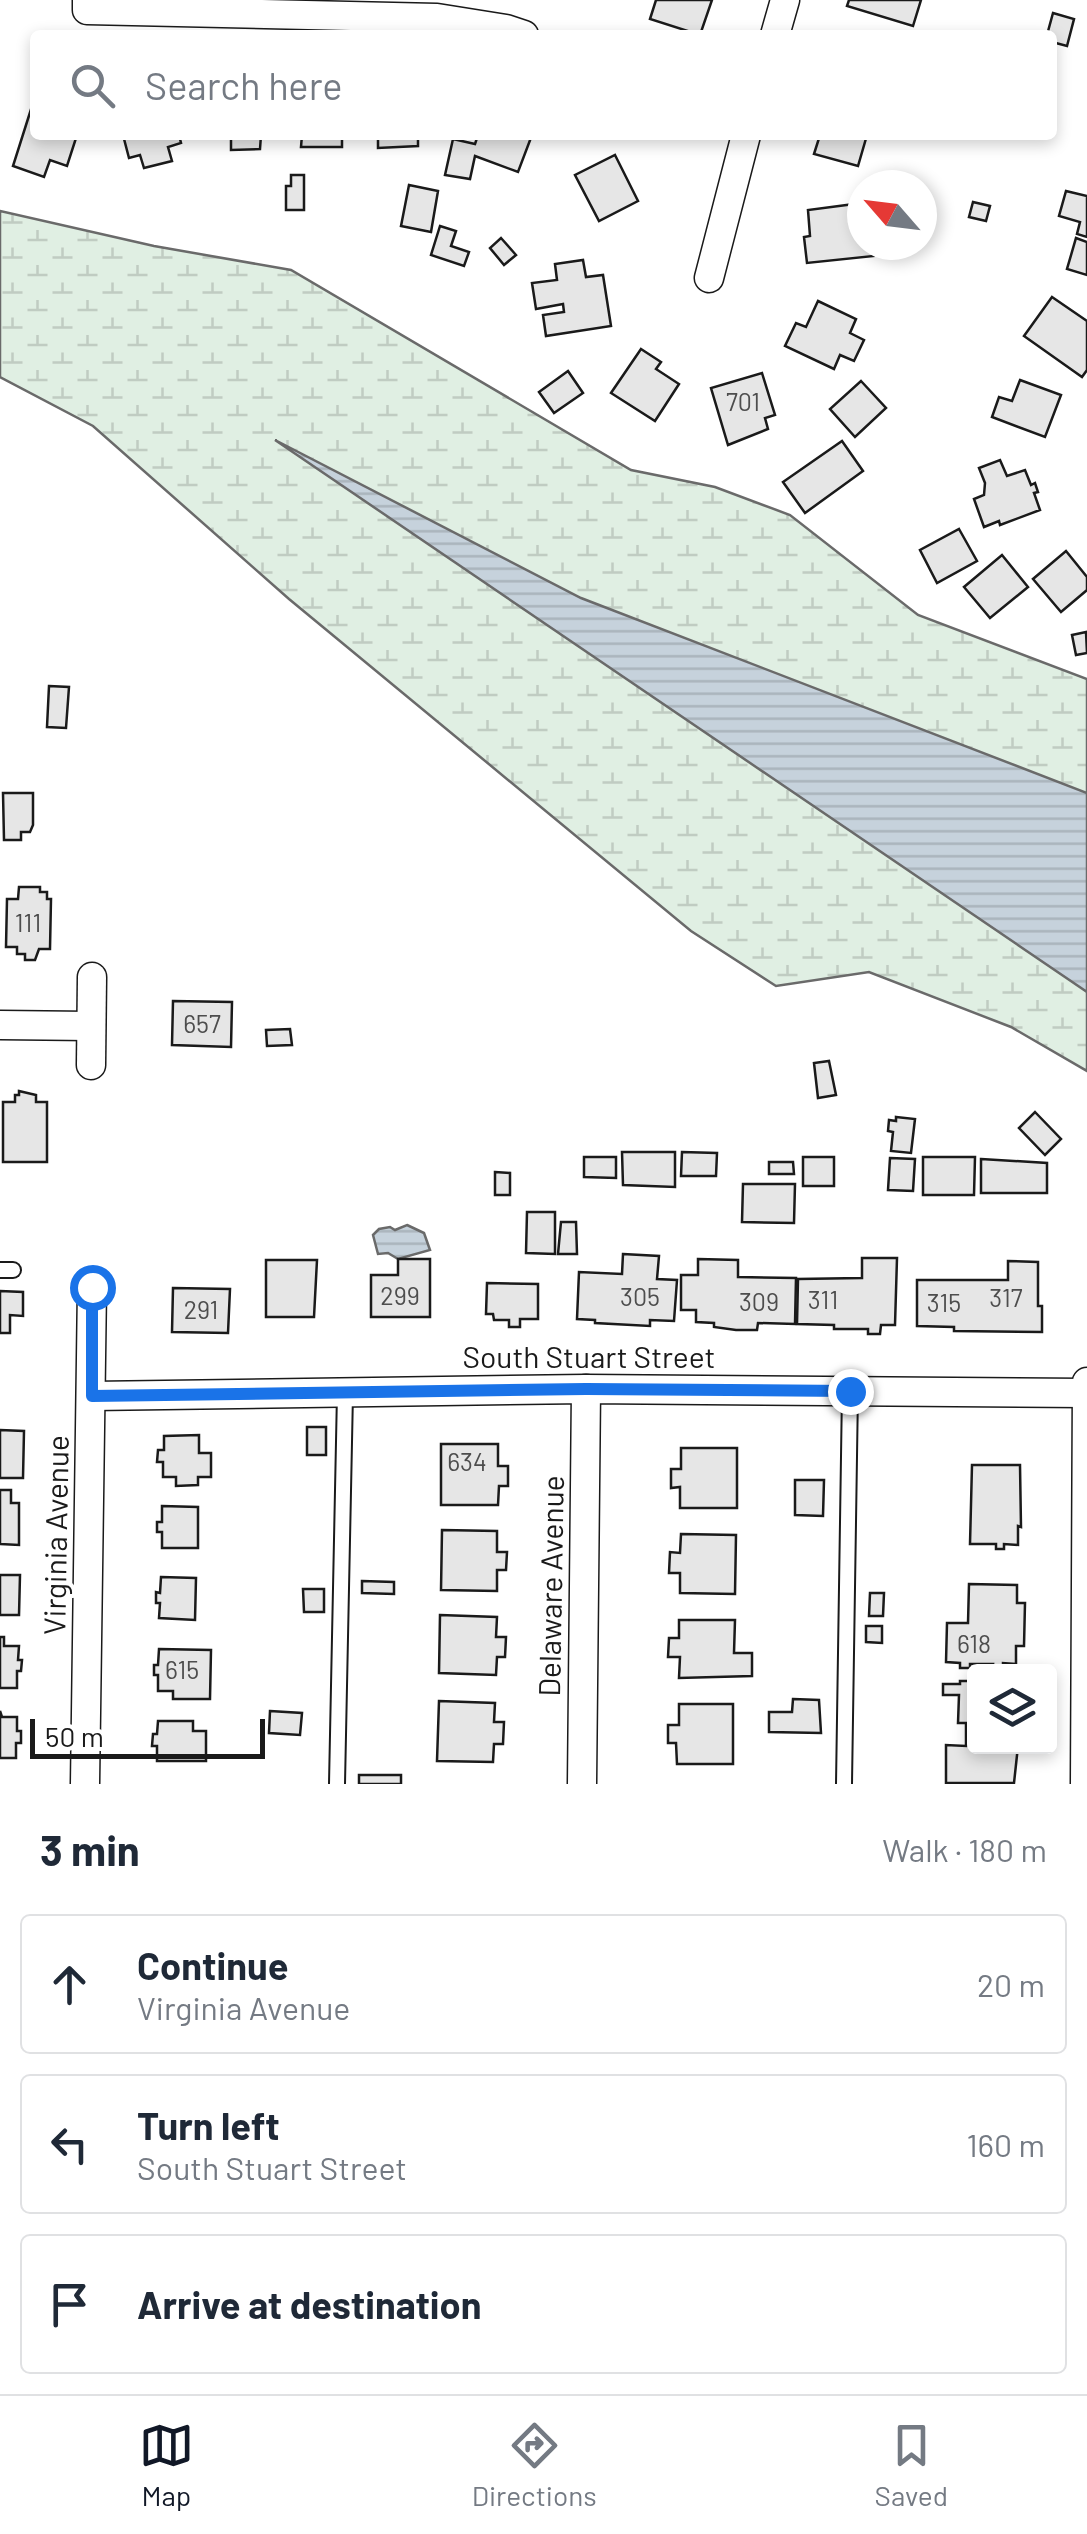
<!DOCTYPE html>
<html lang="en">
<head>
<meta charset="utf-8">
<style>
	:root { --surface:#fff; --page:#f2f2f3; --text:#1f2937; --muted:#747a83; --line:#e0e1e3; --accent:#111827 }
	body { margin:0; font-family:Barlow,sans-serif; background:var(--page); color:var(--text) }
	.controls { position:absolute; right:30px; bottom:30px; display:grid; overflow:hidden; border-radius:10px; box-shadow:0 5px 15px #0003 }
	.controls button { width:90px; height:90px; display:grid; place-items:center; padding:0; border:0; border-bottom:2px solid var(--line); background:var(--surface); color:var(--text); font:50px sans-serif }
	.compass { position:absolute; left:847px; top:170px; width:90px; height:90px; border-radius:50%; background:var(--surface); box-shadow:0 5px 15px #0003; rotate:298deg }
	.scale { position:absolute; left:30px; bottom:25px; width:235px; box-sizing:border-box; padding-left:10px; border:5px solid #1a1a1a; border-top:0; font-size:28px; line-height:35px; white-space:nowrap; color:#1a1a1a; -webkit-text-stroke:8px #fff; paint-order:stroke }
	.stop { position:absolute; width:30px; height:30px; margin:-22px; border:8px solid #1a73e8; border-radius:50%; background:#fff }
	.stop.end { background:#1a73e8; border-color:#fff; box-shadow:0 2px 10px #0008 }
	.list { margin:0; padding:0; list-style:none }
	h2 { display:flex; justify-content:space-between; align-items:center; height:130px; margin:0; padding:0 40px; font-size:42px }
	h2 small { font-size:32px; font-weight:400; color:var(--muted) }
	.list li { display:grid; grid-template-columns:65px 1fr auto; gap:30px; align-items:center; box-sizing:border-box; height:140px; margin:0 20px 20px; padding:0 20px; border:2px solid var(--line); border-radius:10px }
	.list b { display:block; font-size:38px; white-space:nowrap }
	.list p { margin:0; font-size:32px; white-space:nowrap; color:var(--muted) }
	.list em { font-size:32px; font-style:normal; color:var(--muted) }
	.icon { flex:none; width:55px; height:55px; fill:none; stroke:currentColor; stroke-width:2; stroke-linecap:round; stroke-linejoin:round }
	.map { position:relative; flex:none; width:1087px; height:1784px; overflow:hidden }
	.search { position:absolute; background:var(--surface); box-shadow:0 5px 15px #0003; left:30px; right:30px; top:30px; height:110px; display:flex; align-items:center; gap:25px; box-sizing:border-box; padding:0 35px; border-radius:10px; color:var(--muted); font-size:38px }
	.sheet { height:610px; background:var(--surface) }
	nav { display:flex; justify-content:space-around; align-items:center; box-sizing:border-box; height:140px; border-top:2px solid var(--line); background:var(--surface); font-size:28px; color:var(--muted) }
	nav a { display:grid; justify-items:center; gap:5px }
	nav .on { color:var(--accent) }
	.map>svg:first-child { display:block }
</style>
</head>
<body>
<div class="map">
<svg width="1087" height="1784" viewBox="0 0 1087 1784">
	<defs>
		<pattern id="wetland-marsh" width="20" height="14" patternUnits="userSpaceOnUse" patternTransform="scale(2.5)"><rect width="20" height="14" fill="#e0efe3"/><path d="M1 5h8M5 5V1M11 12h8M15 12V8" fill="none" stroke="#c0ccc2"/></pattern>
		<pattern id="water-rules" width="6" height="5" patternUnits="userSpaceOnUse" patternTransform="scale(2.5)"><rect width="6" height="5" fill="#c6d2dc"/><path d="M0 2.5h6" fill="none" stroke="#aab4bc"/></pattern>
	</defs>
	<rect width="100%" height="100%" fill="#fff"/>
	<polygon fill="url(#wetland-marsh)" stroke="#6a6a6a" stroke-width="2.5" points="0,211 154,246 291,270 631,470 715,487 790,515 918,615 1087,679 1087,1071 1011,1027 869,972 776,986 691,931 289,599 93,426 0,377"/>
	<g fill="url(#water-rules)" stroke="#6a6a6a" stroke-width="2.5">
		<polygon points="275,440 581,598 1087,793 1087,992"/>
		<polygon points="407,1225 424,1233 430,1250 398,1259 388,1253 378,1254 373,1235 379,1229 390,1227 395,1230"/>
	</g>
	<g fill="#e6e6e6" stroke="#1a1a1a" stroke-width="2.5">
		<polygon points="656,0 712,0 700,35 650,19"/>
		<polygon points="849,0 921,0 913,26 847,6"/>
		<polygon points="1053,13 1074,19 1067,46 1052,42 1052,35 1047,35"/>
		<polygon points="33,103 35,135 77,135 67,166 50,160 44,177 13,166"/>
		<polygon points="123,135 179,135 181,143 168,147 172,161 144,168 140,155 129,158"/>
		<polygon points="231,135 261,135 260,149 231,150"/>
		<polygon points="302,135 342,135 342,147 301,147"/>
		<polygon points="378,135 418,135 418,146 378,148"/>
		<polygon points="478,135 532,135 518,172 475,156 470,179 445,175 453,139 475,144"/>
		<polygon points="820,135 867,135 858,166 814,154"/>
		<polygon points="615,155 638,201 599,221 575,175"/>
		<polygon points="291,175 304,175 304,210 286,210 286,186 291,186"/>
		<polygon points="409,185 438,191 431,232 401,226"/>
		<polygon points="1066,191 1087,196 1087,237 1077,234 1080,222 1059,216"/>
		<polygon points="973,202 990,206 986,221 969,217"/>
		<polygon points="862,203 862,245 873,245 874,256 807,263 804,237 810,236 808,210"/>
		<polygon points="440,226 456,231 451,246 469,252 464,266 431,255"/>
		<polygon points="501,238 516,255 504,265 490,248"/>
		<polygon points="1076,238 1087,242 1087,275 1067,269"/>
		<polygon points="583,260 586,277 603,275 611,326 546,336 543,315 564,312 563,304 536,309 532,283 557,280 555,264"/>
		<polygon points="1052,297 1087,321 1087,370 1082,377 1024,336"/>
		<polygon points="818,301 856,319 850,333 864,340 854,361 840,355 834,369 785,346 796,323 806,327"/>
		<polygon points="641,349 661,362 656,369 679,384 655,421 611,393"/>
		<polygon points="568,371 583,393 554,413 539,392"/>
		<polygon points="762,373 775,415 765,418 768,429 728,445 711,388"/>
		<polygon points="1020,380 1061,395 1045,437 992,417 999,397 1012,401"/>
		<polygon points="861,381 886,408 855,437 830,409"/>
		<polygon points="842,441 863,471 805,513 783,482"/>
		<polygon points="1000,460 1007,476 1025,470 1031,485 1035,483 1038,492 1034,493 1040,510 1000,525 999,521 984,527 974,499 984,495 985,483 979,468"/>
		<polygon points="959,529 977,561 937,583 920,550"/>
		<polygon points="1066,551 1087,577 1087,590 1061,612 1033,579"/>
		<polygon points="1002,555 1028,587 990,618 964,587"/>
		<polygon points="1086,632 1087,653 1076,655 1072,635"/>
		<polygon points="49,686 69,687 66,728 47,727"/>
		<polygon points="3,793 33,793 33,825 30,832 21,832 21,840 4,840"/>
		<polygon points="19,887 40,887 40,892 47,892 47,899 51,899 50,949 39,949 35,960 25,960 25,954 17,954 17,947 6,947 7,899 18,899"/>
		<polygon points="173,1001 232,1002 231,1047 172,1045"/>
		<polygon points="290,1029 292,1045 267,1046 266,1030"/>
		<polygon points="829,1061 836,1095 818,1098 814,1063"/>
		<polygon points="19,1091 36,1095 36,1102 47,1102 47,1162 3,1162 3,1102 15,1102 15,1095 19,1095"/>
		<polygon points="1035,1112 1061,1139 1045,1155 1019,1128"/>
		<polygon points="896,1117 915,1119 911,1153 891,1151 893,1132 888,1131 889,1120 896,1121"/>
		<polygon points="622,1152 675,1152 675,1187 623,1185"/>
		<polygon points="682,1152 717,1153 716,1176 681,1176"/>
		<polygon points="584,1157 616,1157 616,1178 584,1177"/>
		<rect x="803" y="1157" width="31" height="29"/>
		<polygon points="923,1157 975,1157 974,1195 923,1195"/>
		<polygon points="890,1158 915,1159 913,1191 888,1190"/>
		<polygon points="981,1159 1047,1163 1047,1193 981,1193"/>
		<polygon points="769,1162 793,1162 794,1174 769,1174"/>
		<polygon points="495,1172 510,1173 510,1195 495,1195"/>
		<polygon points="743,1184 795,1184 794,1223 742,1222"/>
		<polygon points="527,1212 555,1212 555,1254 526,1253"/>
		<polygon points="561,1222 576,1222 577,1254 558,1254"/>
		<polygon points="623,1254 659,1256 657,1279 677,1280 674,1321 650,1320 650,1326 595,1323 595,1320 577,1319 579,1272 622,1274"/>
		<polygon points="862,1258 897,1258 895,1325 881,1325 880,1334 868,1334 868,1329 834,1329 834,1325 797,1324 798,1279 862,1278"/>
		<polygon points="398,1259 430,1259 430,1317 371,1317 371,1275 398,1275"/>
		<polygon points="698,1259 738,1260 738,1277 796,1278 795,1324 758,1323 757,1330 736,1330 714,1327 714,1323 696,1322 696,1310 681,1310 681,1275 698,1275"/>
		<polygon points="266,1260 317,1260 314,1317 266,1317"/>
		<polygon points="1008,1261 1038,1262 1038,1306 1042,1306 1042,1332 954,1331 954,1327 917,1326 917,1280 1008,1280"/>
		<polygon points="487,1283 538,1284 538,1319 520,1319 520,1327 509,1327 509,1320 494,1320 493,1314 486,1314"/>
		<polygon points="173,1288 230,1289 228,1333 172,1332"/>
		<polygon points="0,1291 23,1292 23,1316 10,1315 10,1333 0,1333"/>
		<rect x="307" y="1427" width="19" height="28"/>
		<polygon points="0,1430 24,1431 23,1478 0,1478"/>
		<polygon points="199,1435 199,1453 211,1453 211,1477 198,1477 198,1485 176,1486 176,1477 163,1477 163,1462 157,1462 158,1450 164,1450 164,1436"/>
		<polygon points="441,1444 498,1444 498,1466 508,1466 508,1486 499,1486 498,1505 441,1505"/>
		<polygon points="681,1448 737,1448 737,1508 680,1508 680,1487 671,1488 671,1469 681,1469"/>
		<polygon points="972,1465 1020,1465 1021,1527 1018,1526 1018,1545 1004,1544 1004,1549 996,1549 996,1544 970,1544"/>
		<polygon points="795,1480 824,1480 823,1516 795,1515"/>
		<polygon points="0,1490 11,1490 11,1503 19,1503 19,1545 0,1544"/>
		<polygon points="162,1506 198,1507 198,1548 162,1548 162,1532 157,1532 157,1522 162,1522"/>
		<polygon points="442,1530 497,1531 497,1552 507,1552 506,1570 497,1570 497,1591 441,1590"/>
		<polygon points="681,1534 736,1535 735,1594 680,1593 680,1573 669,1573 670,1552 680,1553"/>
		<polygon points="0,1575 20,1575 19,1615 0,1615"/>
		<polygon points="161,1577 196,1578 195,1620 159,1618 160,1603 156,1603 156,1592 160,1593"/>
		<polygon points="362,1581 394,1582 394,1594 362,1593"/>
		<polygon points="969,1584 1017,1585 1017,1603 1025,1603 1024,1646 1016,1646 1016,1664 1003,1663 1003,1669 992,1669 993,1664 970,1664 970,1668 960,1668 960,1663 946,1662 947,1623 968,1623"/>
		<polygon points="303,1589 324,1589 324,1612 304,1612"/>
		<polygon points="870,1593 884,1593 883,1616 869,1616"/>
		<polygon points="440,1615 497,1617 496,1637 506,1637 505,1657 497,1657 496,1675 439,1673"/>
		<polygon points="679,1620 735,1620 734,1653 752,1653 752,1676 679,1678 680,1657 668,1657 669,1638 679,1638"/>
		<polygon points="866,1626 882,1626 882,1643 866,1642"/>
		<polygon points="0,1637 4,1637 4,1646 19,1646 18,1660 22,1660 21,1671 17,1671 17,1688 0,1688"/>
		<polygon points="159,1649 211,1650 210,1699 173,1699 173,1691 158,1691 158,1675 154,1675 154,1665 158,1665"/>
		<polygon points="960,1681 974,1681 974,1746 1018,1746 1014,1783 946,1783 946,1745 966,1746 966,1723 958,1723 959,1695 943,1695 943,1684 960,1684"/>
		<polygon points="793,1699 819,1700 821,1733 769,1732 769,1712 792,1712"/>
		<polygon points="439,1701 495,1703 494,1722 504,1722 503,1744 494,1744 493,1762 437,1761"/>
		<polygon points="679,1704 733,1704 733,1764 677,1764 676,1743 668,1743 668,1725 679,1725"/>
		<polygon points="0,1711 2,1717 17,1717 17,1731 21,1731 21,1743 16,1743 16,1758 0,1758"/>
		<polygon points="270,1711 302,1713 300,1735 269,1733"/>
		<polygon points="158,1721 193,1721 193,1731 206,1731 206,1761 157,1761 157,1746 152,1746 153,1734 157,1734"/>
		<rect x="359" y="1775" width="42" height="9"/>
	</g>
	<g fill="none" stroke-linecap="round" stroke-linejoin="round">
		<g stroke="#1a1a1a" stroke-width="18">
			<g id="lane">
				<polyline points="0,1270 13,1270"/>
				<polyline points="337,1784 345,1393"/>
				<polyline points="844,1784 850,1391"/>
			</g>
		</g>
		<g stroke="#1a1a1a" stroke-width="31">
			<g id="street">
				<polyline points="87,0 87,10 437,18 506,29 524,35"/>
				<polyline points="775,35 785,0"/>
				<polyline points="709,278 746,135"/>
				<polyline points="0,1025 90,1026"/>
				<polyline points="91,1065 92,977"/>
				<polyline points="92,1396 586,1389 1087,1393"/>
				<polyline points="85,1784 92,1287"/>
				<polyline points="582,1784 586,1389"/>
				<polyline points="1085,1784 1087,1382"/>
			</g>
		</g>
		<use href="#lane" stroke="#fff" stroke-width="14"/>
		<use href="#street" stroke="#fff" stroke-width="28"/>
	</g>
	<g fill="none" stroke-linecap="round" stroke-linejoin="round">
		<polyline stroke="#1a73e8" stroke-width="12" points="92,1287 92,1396 586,1389 850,1391"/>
	</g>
	<g text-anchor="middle" stroke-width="8" stroke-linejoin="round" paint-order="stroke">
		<g font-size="25" fill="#4d4d4d">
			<text x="743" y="411">701</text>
			<text x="28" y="932">111</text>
			<text x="202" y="1033">657</text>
			<text x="400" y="1305">299</text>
			<text x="640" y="1306">305</text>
			<text x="1006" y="1307">317</text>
			<text x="823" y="1309">311</text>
			<text x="759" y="1311">309</text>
			<text x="944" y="1312">315</text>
			<text x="201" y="1319">291</text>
			<text x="467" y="1471">634</text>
			<text x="974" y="1653">618</text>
			<text x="182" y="1679">615</text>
		</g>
		<g font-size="30" fill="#1a1a1a" stroke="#fff">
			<text x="589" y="1368">South Stuart Street</text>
			<text transform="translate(57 1535) rotate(-89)" y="10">Virginia Avenue</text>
			<text transform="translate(552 1586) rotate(-89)" y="10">Delaware Avenue</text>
		</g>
	</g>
</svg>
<div class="controls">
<button><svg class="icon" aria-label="layers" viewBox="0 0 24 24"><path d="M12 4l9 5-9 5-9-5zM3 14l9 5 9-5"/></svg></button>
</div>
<svg class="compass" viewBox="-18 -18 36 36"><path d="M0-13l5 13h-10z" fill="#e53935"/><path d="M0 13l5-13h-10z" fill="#747a83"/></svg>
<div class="scale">50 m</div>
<div class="stop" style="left:92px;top:1287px"></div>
<div class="stop end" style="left:850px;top:1391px"></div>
<div class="search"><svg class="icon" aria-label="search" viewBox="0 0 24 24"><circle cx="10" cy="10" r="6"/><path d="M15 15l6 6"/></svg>Search here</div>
</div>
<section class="sheet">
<h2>3 min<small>Walk · 180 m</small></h2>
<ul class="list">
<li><svg class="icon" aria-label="ahead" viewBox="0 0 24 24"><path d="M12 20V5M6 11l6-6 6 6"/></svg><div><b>Continue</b><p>Virginia Avenue</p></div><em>20 m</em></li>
<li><svg class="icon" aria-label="left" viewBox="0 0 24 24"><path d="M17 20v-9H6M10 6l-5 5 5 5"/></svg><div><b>Turn left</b><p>South Stuart Street</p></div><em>160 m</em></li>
<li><svg class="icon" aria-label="arrive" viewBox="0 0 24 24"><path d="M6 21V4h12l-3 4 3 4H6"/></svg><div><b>Arrive at destination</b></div></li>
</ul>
</section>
<nav>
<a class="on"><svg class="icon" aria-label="map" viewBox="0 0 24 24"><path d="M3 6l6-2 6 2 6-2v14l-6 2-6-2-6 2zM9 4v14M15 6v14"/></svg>Map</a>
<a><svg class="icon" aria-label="directions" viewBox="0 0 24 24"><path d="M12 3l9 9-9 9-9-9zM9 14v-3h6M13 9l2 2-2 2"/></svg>Directions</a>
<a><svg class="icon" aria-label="saved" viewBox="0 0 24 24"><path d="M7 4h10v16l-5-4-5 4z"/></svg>Saved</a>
</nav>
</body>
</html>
